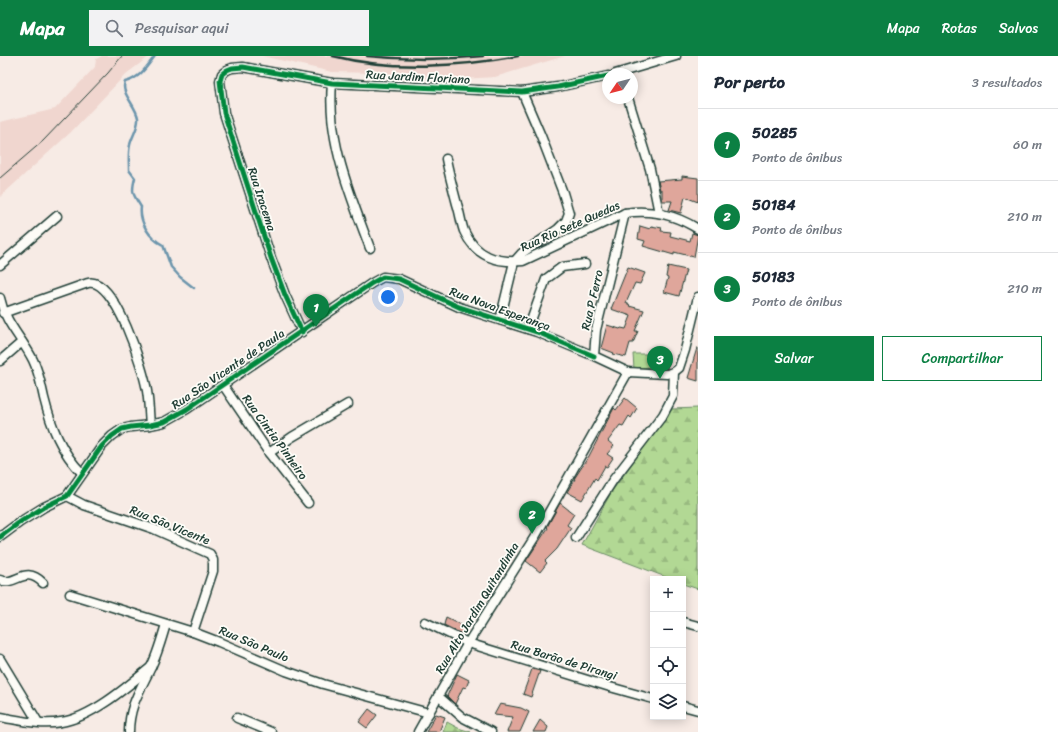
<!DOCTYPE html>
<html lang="pt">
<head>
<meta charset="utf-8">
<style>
	:root { --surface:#fff; --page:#f2f2f3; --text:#1f2937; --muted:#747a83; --line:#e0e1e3; --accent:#0b8043 }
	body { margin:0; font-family:Sriracha,sans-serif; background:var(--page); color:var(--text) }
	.controls { position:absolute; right:12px; bottom:12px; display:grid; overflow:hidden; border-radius:0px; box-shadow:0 2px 10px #0003 }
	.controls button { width:36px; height:36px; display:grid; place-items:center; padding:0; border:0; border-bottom:1px solid var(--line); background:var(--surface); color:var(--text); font:20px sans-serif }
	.compass { position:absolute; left:602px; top:12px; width:36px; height:36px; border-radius:50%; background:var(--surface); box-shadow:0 2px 10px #0003; rotate:235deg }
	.you { position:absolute; left:388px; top:241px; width:14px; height:14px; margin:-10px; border:3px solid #fff; border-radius:50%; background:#1a73e8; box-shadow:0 0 0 6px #1a73e833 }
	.badge { display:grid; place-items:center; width:26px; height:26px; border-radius:50%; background:var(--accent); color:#fff; font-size:13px; font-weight:700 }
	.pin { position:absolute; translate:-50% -33px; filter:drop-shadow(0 1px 2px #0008) }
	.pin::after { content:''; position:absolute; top:21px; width:14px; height:12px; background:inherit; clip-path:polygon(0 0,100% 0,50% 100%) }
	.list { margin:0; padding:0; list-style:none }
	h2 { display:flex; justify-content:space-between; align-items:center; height:52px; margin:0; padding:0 16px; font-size:17px }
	h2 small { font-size:13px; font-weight:400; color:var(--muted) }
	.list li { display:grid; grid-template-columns:26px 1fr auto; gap:12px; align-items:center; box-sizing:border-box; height:72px; padding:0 16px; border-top:1px solid var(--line) }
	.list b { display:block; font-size:15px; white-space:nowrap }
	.list p { margin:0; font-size:13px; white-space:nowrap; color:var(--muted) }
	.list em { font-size:13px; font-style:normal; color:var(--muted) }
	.actions { display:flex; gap:8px; padding:12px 16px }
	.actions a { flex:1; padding:9px 0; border:1px solid var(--accent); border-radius:0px; text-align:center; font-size:14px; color:var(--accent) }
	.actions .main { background:var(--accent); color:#fff }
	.icon { flex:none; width:22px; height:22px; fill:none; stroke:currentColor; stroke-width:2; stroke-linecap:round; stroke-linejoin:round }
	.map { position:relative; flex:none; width:698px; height:676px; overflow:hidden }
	header { display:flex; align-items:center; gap:24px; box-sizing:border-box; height:56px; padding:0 20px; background:var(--accent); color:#fff }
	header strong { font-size:19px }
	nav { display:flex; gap:22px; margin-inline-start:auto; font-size:14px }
	.search { width:280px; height:36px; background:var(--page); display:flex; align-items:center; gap:10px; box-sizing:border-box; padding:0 14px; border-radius:0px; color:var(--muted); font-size:15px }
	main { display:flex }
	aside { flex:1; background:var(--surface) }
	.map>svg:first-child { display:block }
</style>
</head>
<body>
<header>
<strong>Mapa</strong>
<div class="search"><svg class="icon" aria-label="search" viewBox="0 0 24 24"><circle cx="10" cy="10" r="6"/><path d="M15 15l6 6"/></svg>Pesquisar aqui</div>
<nav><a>Mapa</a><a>Rotas</a><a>Salvos</a></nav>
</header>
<main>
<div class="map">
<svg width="698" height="676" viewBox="0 0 698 676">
	<defs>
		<pattern id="forest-firs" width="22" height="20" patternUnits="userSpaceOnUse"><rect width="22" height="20" fill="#b2d894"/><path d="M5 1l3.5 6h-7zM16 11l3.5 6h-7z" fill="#99ba80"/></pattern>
		<pattern id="park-tufts" width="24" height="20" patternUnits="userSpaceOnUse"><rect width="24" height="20" fill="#b2d894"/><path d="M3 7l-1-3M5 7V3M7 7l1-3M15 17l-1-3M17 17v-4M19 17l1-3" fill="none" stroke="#99ba80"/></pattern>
	</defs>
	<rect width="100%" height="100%" fill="#f7ebe5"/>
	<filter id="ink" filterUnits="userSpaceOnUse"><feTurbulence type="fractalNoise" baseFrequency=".025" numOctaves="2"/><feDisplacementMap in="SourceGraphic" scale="8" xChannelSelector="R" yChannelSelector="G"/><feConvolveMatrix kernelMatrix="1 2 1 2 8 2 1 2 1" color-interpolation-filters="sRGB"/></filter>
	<g filter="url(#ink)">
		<g fill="#f0d6cf">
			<polygon points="102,0 150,0 126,18 71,76 0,141 0,66 55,53 95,11 96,3"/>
			<polygon points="262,0 565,0 495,21 446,24 398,23 376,17 332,16"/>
		</g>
		<g fill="url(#forest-firs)" stroke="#688a64">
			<polygon points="698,352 698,533 683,528 683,523 671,523 582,489 612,435 672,353"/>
			<polygon points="447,666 458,672 471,676 443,676"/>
		</g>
		<polygon fill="url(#park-tufts)" stroke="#688a64" points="633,298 652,298 649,311 634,313"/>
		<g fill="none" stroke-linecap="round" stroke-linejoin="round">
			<path stroke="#6c95ac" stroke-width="2.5" d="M155,0C146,12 140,22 125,26C120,37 136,49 138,62C139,71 132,80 130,89C128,97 129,106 129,114L135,122C131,137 133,138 141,151C139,166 149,182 163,189L171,211L180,221L194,232"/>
		</g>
		<g fill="#dfa69b" stroke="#1f3d34">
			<polygon points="682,120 698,122 698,146 685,141 681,157 669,154 672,145 662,145 662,134 660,134 658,125 682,123"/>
			<polygon points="640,170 650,173 651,170 662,172 661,175 671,176 670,180 690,185 692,177 698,179 694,201 674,196 674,199 643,190 645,185 638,183"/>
			<polygon points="668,210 686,214 679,240 664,236 668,222 666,221"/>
			<polygon points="628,211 645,217 640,228 635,227 626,247 630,249 629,250 644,254 635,275 638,275 633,287 630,287 626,301 613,298 614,297 601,292 607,269 620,273 621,272 626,273 631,260 611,253"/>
			<polygon points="697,292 698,292 698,325 688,322"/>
			<polygon points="656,302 669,306 667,312 653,312"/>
			<polygon points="625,342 637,352 631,362 629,360 623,370 620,369 608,385 614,390 607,398 613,402 607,411 605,410 597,424 595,422 582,444 567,436 575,423 574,423 589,400 614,352 616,354"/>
			<polygon points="560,447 574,458 567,469 571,472 557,493 545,505 547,507 540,516 526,505 548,472 547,471"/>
			<polygon points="446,561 466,571 462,578 444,569"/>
			<polygon points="532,613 540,615 531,641 523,638"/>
			<polygon points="457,618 469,624 466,632 463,631 455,648 447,640"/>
			<polygon points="500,648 521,652 529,656 520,676 507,676 513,661 494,659"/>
			<polygon points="369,653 377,659 367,672 359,666"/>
			<polygon points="436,658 445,661 439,676 426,676"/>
			<polygon points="540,664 548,671 546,676 533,676"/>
		</g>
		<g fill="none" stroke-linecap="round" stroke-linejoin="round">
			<g stroke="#1f3d34" stroke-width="11">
				<g id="minor">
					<polyline points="615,18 676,0"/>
					<path d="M332,27C327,85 350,138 370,192"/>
					<polyline points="628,42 650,113 659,157"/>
					<path d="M446,103C449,118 453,133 457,148C460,157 461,167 464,175C476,201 497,207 523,205L625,157C650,153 676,159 698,173"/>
					<polyline points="625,157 599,262 596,274 594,300 628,316 667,318 674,316 679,312 685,294 698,241"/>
					<polyline points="0,209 57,160"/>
					<path d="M0,242C5,267 22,282 33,304C39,316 41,329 44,342C51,370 61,396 82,417"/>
					<path d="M3,257L88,227C115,220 144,315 147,335C149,347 149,358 150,369"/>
					<polyline points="500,264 514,206 522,197 558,173 566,165 569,157 563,137 541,80 522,36"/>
					<polyline points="528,273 546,223 562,211 585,208"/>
					<polyline points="302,276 285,239 271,202 224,57 220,25 222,18 227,14 232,12 243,11 332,27 522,36 558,31 608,20"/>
					<polyline points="0,305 22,286"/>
					<polyline points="223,329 269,397 308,447"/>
					<polyline points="269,397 292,381 348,348"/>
					<polyline points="67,440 84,449 154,473 210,498 213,504 213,515 193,576"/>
					<polyline points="0,481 20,466 44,451 67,440 102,390 112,380 122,373 131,371 150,369 164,366 187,353 372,227 383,221 399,223 459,251 537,276 594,300"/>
					<polyline points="576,482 613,424 663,359 673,340 674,316"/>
					<path d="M0,524C16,531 24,508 43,527"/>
					<polyline points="70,538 193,576 219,586 286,615 323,628 429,657"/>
					<polyline points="425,566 468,587 610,631 653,643"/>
					<polyline points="683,566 698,570"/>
					<polyline points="0,603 38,666"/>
					<polyline points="438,640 462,661 491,676"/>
					<polyline points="683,650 698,654"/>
					<path d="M0,661C19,664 41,670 61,666C91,662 128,630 151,611"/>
					<polyline points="237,662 271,676"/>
					<path d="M129,676C129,649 141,633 152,609C158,596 162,582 166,568"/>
					<polyline points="418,676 468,587 536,479 628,316"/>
				</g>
			</g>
			<use href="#minor" stroke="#fdfcf7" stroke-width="8"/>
			<polyline stroke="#1f3d34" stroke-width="1" points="0,122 43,85 108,17 122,0"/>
			<g stroke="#1f3d34" stroke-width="2.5">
				<path d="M333,0C390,15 461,11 518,0"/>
				<path d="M367,0C406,4 444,4 483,0"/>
			</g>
			<g stroke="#fdfcf7" stroke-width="8">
				<g id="cycleway">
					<polyline points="302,276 285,239 271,202 224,57 220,25 222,18 227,14 232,12 243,11 332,27 522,36 558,31 608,20"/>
					<polyline points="0,481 20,466 44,451 67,440 102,390 112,380 122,373 131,371 150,369 164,366 187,353 372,227 383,221 399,223 459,251 537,276 594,300"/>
				</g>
			</g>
			<use href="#cycleway" stroke="#00873e" stroke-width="5"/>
		</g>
	</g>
	<g text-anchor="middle" stroke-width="3.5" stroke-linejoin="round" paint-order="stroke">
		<g font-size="12" fill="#1f3d34" stroke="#fdfcf7">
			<text transform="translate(418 21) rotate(3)" y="4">Rua Jardim Floriano</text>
			<text transform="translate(262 143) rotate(72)" y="4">Rua Iracema</text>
			<text transform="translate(570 170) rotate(-24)" y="4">Rua Rio Sete Quedas</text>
			<text transform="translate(592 244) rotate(-77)" y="4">Rua P Ferro</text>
			<text transform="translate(500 253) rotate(20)" y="4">Rua Nova Esperança</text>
			<text transform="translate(228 313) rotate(-34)" y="4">Rua São Vicente de Paula</text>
			<text transform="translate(275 381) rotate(54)" y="4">Rua Cintia Pinheiro</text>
			<text transform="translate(170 469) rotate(22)" y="4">Rua São Vicente</text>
			<text transform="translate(477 552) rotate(-59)" y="4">Rua Alto Jardim Quitandinha</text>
			<text transform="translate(254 588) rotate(23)" y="4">Rua São Paulo</text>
			<text transform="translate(564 604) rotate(17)" y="4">Rua Barão de Pirangi</text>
		</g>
	</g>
</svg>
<div class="controls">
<button>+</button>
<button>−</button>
<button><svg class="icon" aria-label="locate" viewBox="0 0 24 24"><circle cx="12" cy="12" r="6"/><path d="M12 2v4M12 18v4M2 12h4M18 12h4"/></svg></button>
<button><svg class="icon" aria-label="layers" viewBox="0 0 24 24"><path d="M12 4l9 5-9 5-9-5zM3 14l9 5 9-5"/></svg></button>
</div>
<svg class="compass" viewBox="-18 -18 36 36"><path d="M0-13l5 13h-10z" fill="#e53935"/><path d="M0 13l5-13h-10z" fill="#747a83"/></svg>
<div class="you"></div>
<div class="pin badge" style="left:316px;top:271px">1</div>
<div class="pin badge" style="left:532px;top:478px">2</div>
<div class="pin badge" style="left:660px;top:323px">3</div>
</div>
<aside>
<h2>Por perto<small>3 resultados</small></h2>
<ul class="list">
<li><span class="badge">1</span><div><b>50285</b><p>Ponto de ônibus</p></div><em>60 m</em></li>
<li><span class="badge">2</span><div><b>50184</b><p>Ponto de ônibus</p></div><em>210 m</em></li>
<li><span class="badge">3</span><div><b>50183</b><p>Ponto de ônibus</p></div><em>210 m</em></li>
</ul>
<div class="actions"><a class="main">Salvar</a><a>Compartilhar</a></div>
</aside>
</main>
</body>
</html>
